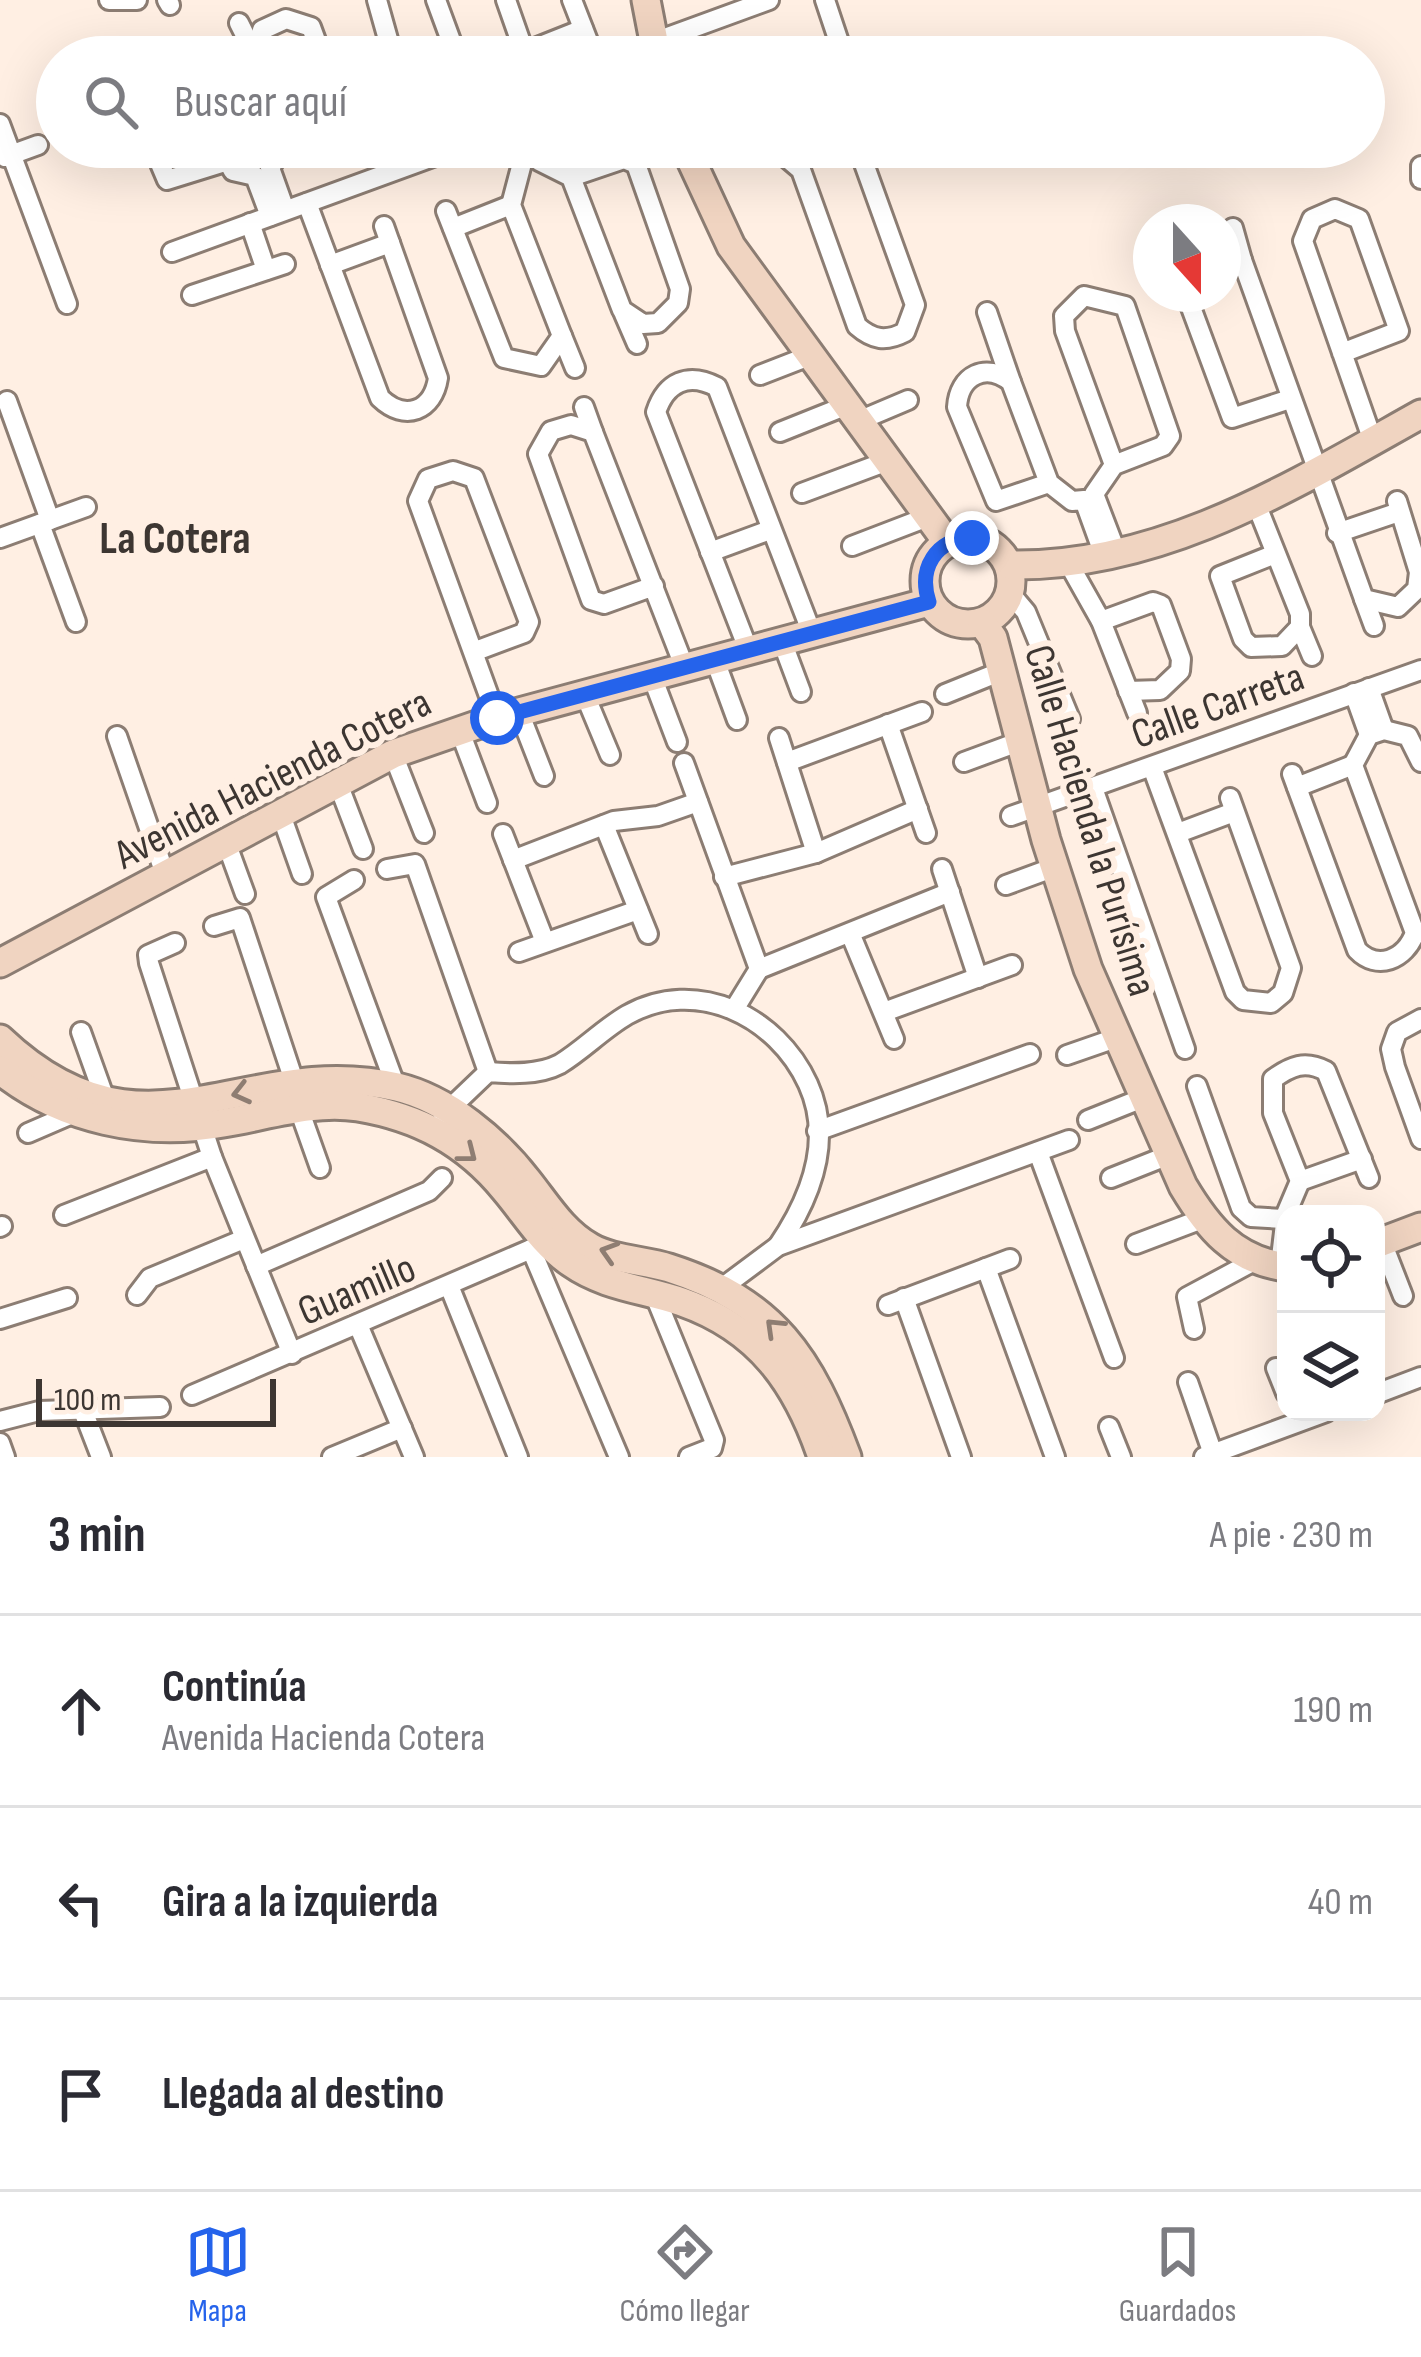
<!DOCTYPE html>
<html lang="es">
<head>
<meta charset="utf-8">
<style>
	:root { --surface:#fff; --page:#f2f2f3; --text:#2b2b33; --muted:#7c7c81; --line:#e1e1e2; --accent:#2563eb }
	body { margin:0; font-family:"Sofia Sans Condensed",sans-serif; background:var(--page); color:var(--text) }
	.controls { position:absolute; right:36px; bottom:36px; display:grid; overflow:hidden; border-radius:24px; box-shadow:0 12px 48px #0002 }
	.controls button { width:108px; height:108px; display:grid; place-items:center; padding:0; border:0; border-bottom:3px solid var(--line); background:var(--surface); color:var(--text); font:60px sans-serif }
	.compass { position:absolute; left:1133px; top:204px; width:108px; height:108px; border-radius:50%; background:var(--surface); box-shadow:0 12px 48px #0002; rotate:159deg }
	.scale { position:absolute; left:36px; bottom:30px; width:240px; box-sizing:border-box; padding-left:12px; border:6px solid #3d3632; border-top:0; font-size:33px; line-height:42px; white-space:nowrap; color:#3d3632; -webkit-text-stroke:9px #ffefe3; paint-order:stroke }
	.stop { position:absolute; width:36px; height:36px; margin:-27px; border:9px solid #2563eb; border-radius:50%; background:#fff }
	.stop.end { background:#2563eb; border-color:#fff; box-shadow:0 3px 12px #0008 }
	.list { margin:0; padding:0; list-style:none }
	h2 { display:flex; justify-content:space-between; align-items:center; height:156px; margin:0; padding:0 48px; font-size:51px }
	h2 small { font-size:39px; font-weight:400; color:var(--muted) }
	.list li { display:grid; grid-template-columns:78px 1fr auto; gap:36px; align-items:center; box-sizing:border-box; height:192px; padding:0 48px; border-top:3px solid var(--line) }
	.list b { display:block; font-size:45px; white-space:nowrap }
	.list p { margin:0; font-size:39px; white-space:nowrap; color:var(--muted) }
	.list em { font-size:39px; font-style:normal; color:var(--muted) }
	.icon { flex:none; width:66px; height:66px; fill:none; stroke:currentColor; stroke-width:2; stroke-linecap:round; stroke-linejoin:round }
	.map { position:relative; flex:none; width:1421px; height:1457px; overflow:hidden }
	.search { position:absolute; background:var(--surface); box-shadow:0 12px 48px #0002; left:36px; right:36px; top:36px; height:132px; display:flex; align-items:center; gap:30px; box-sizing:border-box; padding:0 42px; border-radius:66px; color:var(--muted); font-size:45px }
	.sheet { height:732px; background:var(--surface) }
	nav { display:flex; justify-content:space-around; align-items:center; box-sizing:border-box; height:168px; border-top:3px solid var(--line); background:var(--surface); font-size:33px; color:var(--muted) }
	nav a { display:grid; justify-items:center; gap:6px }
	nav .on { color:var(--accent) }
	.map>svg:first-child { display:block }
</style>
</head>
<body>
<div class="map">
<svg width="1421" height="1457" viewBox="0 0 1421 1457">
	<rect width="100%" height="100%" fill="#ffefe3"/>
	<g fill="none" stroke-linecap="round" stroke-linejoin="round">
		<g stroke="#8c7d73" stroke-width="24">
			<g id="street">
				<polyline points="109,0 137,0"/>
				<polyline points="167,0 170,5"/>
				<polyline points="377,0 393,57"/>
				<polyline points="436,0 457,57"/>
				<polyline points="506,0 526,57"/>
				<polyline points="572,0 588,41"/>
				<polyline points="825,0 844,57"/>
				<polyline points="239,23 253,51"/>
				<polyline points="654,42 769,0"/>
				<polyline points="182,51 184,57"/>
				<polyline points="525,52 583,29"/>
				<polyline points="255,57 262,30 286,19 311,27 322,57"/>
				<polyline points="0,124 67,304"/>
				<polyline points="153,147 167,180 225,162"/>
				<polyline points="220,147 233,171 255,176 270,216"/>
				<polyline points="283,147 270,168 285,210"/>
				<polyline points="533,147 539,161 571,177 622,310 643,324 658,323 678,303 680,289 636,164 624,159 571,177"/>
				<path d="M774,147L801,170L857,326C873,340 886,342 905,332L915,305L858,147"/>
				<polyline points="5,157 38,145"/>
				<polyline points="795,161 838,147"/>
				<polyline points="1421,166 1421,179"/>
				<path d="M307,203L380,398C405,422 433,411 438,378L384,226"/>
				<polyline points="446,211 504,358 541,366 562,336 511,205 521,167 514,147"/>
				<polyline points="250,223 266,270"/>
				<polyline points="453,228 511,205"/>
				<polyline points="1233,228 1242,260"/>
				<polyline points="1223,249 1242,260 1364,599 1398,607 1417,589 1419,572 1397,501"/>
				<polyline points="172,252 460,147"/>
				<polyline points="330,265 390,243"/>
				<polyline points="1186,294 1232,418 1290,399"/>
				<polyline points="192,295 285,264"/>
				<polyline points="987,312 1011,382"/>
				<polyline points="624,314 637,344"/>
				<polyline points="562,336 575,368"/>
				<polyline points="1342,353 1399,331 1359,219 1335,209 1312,219 1303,241 1373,441"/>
				<polyline points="760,375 809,356"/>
				<polyline points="7,401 50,520"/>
				<polyline points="584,407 593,432"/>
				<polyline points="856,422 908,400"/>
				<polyline points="780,432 845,406"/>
				<polyline points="1114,465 1163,446 1170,436 1125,306 1084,296 1064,316 1065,331 1114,465 1094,494 1117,554"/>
				<path d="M1049,483L996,501L957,407C959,375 986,362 1011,382L1049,483L1072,501L1084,500L1105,558"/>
				<polyline points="802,493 885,462"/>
				<polyline points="1257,506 1300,614 1300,627 1282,646 1251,647 1243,639 1220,576 1275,554"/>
				<polyline points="40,524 76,622"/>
				<polyline points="1337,533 1399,512"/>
				<polyline points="0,538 86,507"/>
				<polyline points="852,546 925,518"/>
				<polyline points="710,552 770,530"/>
				<polyline points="1070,566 1101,621 1137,713"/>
				<polyline points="654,586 604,604 591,600 538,454 551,431 571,425 593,432 686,671"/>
				<polyline points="1010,593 1026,612 1070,719"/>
				<polyline points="1364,599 1374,626"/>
				<polyline points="1101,621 1153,602 1161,605 1181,659 1180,671 1160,690 1128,691"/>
				<polyline points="1300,627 1312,656"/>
				<polyline points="783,644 801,692"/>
				<polyline points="473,652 524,633 529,622 474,478 453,471 428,479 418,501 497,718"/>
				<path d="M750,654L656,412C666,382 688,372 717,387L813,636"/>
				<polyline points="716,663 737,720"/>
				<polyline points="653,679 677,742"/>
				<polyline points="1369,688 1384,730"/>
				<polyline points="1354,693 1369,735"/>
				<polyline points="945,694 1002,671"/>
				<polyline points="585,695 610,755"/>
				<polyline points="519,712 544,776"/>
				<polyline points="888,724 926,833"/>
				<polyline points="459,729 487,803"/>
				<polyline points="117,736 165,874"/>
				<polyline points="779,738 816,853"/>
				<polyline points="393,754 424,833"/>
				<polyline points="787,762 922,712"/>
				<polyline points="964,762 1021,741"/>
				<polyline points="684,763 759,969"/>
				<polyline points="1152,767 1235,992 1243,1000 1271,1003 1283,993 1291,968 1230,798"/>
				<path d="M1292,774L1357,950C1377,971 1405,960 1415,933L1353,765L1369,735L1384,730L1408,736L1421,762"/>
				<polyline points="337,781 363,849"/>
				<polyline points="1297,787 1353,765"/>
				<polyline points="1093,788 1185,1049"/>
				<polyline points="280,812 302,874"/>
				<polyline points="1011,816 1421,670"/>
				<polyline points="604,825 648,934"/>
				<polyline points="1178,833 1234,812"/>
				<polyline points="503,834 545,942"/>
				<polyline points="226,842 245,894"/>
				<polyline points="513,860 614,821 658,816 698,802"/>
				<polyline points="387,869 415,864 488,1072"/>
				<polyline points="942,869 978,978"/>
				<polyline points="724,877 816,853 918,809"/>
				<polyline points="354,880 326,897 396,1087"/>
				<polyline points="1006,885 1055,867"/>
				<polyline points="214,926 240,918 294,1081"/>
				<polyline points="850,933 894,1039"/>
				<polyline points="175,943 148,955 149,963 212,1157 292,1354"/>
				<polyline points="519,952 638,910"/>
				<polyline points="759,969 950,892"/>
				<polyline points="735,1008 759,969"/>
				<polyline points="884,1012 1012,965"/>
				<polyline points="1421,1019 1397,1032 1391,1049 1395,1067 1421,1139"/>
				<polyline points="81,1032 105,1099"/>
				<polyline points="1067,1055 1116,1038"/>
				<polyline points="1197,1086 1241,1208 1251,1217 1283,1219"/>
				<polyline points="299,1109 320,1168"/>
				<path d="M443,1115L488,1072C511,1074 539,1075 560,1064C583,1050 603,1029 627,1015C696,976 777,1016 808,1084C834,1141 810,1199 778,1246"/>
				<polyline points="1088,1120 1143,1098"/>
				<polyline points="817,1131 1030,1054"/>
				<polyline points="28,1133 72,1114"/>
				<polyline points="1038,1152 1114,1358"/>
				<polyline points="1111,1178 1169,1155"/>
				<polyline points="1300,1181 1362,1159"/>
				<path d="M1286,1214L1300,1181L1273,1113V1079C1291,1066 1305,1060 1326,1071L1369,1178"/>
				<polyline points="64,1215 212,1157"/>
				<polyline points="0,1227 2,1226"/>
				<polyline points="1382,1242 1403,1296"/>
				<polyline points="1136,1244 1202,1219"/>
				<polyline points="531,1249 619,1457"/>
				<polyline points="256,1266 429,1191 442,1178"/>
				<polyline points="1280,1266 1286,1215"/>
				<polyline points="986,1268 1055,1457"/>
				<polyline points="450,1288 518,1457"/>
				<polyline points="719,1290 778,1246 1069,1140"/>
				<polyline points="137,1295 150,1278 244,1239"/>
				<polyline points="655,1296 714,1440 712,1448 689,1457"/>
				<polyline points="904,1298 961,1457"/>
				<polyline points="888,1305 1010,1259"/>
				<polyline points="0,1319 67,1298"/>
				<polyline points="359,1327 414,1457"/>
				<polyline points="1194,1329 1187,1297 1256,1260"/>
				<polyline points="1276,1368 1286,1393"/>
				<polyline points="1188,1382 1213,1454"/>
				<polyline points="1376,1394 1421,1377"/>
				<polyline points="192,1395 545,1243"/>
				<polyline points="82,1408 101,1457"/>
				<polyline points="0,1421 39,1411 160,1407"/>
				<polyline points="1109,1427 1121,1457"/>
				<polyline points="0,1443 5,1457"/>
				<polyline points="332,1457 402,1428"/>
				<polyline points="1204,1457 1326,1412"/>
			</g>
		</g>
		<g stroke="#8c7d73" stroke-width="33">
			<g id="secondary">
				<polyline points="646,0 657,57"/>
				<polyline points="685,147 731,246 948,543"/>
				<circle cx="968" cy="581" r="43"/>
				<path d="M1009,565C1161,568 1292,486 1421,414"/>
				<path d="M982,623L993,638L1046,840L1088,969L1183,1186C1208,1228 1234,1260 1286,1267"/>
				<polyline points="0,963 393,754 497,718 929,602"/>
				<path d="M0,1039C144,1176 242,1052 397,1087C448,1099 497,1141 528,1181C547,1205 563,1232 590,1247C612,1260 644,1260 669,1268C775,1302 810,1358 847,1457"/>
				<path d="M0,1070C62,1120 145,1137 223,1123C267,1116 313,1100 358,1107C418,1117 466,1142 505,1190C527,1216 542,1243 571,1263C605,1287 645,1289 682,1302C759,1329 797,1383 822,1457"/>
				<polyline points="1376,1244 1421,1227"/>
			</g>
		</g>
		<use href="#street" stroke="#fff" stroke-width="18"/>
		<use href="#secondary" stroke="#f0d4c1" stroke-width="27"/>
	</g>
	<defs><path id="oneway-chevron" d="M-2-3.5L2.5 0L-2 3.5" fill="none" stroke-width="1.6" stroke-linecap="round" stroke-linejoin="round" transform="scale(3)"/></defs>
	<g stroke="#8e7d72">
		<use href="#oneway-chevron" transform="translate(241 1093) rotate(166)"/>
		<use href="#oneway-chevron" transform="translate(468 1154) rotate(38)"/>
		<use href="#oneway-chevron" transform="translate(609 1252) rotate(-163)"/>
		<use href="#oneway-chevron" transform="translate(774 1327) rotate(-136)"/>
	</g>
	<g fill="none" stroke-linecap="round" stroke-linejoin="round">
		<path stroke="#2563eb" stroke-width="15" d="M497,718L929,602C918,569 935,539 972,538"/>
	</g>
	<g text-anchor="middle" stroke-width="12" stroke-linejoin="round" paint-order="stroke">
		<g font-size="42" fill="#3d3632" stroke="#ffefe3">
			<text transform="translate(1217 704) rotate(-20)" y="15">Calle Carreta</text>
			<text transform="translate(272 777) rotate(-27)" y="15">Avenida Hacienda Cotera</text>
			<text transform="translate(1092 820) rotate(73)" y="15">Calle Hacienda la Purísima</text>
			<text transform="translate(356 1288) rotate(-23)" y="15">Guamillo</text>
		</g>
		<g font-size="45" font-weight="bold" fill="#3d3632" stroke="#ffefe3">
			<text x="175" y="553">La Cotera</text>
		</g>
	</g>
</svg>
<div class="controls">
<button><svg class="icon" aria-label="locate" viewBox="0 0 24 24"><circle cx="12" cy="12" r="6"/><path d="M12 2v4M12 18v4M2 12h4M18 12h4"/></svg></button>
<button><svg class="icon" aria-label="layers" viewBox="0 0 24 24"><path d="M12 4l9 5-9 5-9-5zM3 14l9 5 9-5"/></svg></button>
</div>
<svg class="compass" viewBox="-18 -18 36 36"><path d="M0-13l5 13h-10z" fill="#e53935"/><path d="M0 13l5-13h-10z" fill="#7c7c81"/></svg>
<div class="scale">100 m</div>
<div class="stop" style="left:497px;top:718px"></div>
<div class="stop end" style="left:972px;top:538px"></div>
<div class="search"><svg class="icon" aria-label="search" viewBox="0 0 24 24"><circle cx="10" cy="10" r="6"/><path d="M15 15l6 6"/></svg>Buscar aquí</div>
</div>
<section class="sheet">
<h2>3 min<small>A pie · 230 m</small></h2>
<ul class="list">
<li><svg class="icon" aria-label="ahead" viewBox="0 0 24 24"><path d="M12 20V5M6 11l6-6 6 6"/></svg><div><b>Continúa</b><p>Avenida Hacienda Cotera</p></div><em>190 m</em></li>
<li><svg class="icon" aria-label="left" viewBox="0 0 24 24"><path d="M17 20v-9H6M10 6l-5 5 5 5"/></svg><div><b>Gira a la izquierda</b></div><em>40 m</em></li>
<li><svg class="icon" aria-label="arrive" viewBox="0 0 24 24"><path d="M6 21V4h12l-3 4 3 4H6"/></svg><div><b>Llegada al destino</b></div></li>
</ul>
</section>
<nav>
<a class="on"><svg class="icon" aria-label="map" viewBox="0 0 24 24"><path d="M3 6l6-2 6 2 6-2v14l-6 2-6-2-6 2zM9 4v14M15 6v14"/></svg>Mapa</a>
<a><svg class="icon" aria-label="directions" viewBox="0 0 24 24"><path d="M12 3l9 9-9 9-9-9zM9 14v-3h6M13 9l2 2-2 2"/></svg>Cómo llegar</a>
<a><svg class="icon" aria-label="saved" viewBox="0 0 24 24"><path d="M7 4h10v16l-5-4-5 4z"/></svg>Guardados</a>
</nav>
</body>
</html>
